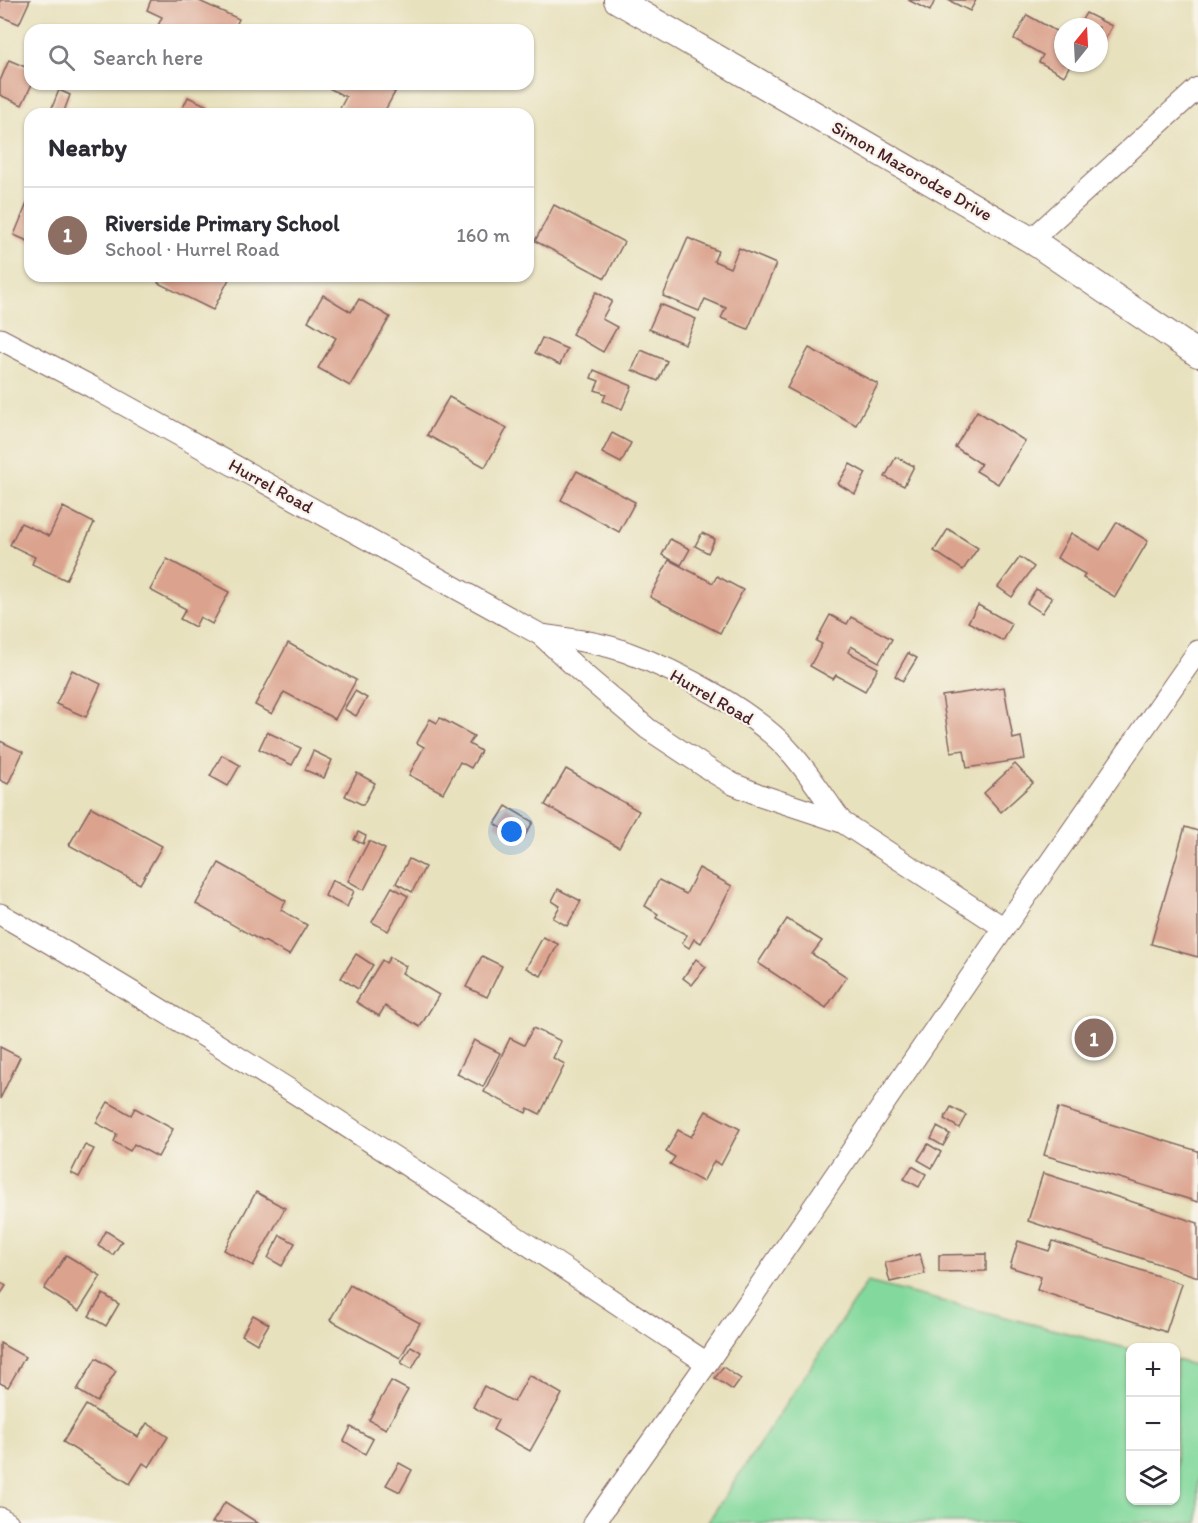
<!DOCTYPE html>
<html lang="en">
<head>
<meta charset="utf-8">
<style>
	:root { --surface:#fff; --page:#f7f7f7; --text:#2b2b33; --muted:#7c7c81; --line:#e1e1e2; --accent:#0f766e }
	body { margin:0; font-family:Itim,sans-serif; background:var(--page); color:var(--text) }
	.controls { position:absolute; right:18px; bottom:18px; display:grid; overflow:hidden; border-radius:12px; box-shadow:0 2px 4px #0004 }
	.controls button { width:54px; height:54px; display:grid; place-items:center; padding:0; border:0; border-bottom:2px solid var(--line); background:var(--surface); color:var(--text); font:30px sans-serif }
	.compass { position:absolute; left:1054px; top:18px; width:54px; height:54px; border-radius:50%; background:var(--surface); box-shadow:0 2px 4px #0004; rotate:18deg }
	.you { position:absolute; left:512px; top:832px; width:21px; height:21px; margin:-15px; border:4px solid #fff; border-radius:50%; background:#1a73e8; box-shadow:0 0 0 9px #1a73e833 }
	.badge { display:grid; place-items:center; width:39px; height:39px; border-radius:50%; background:var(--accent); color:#fff; font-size:20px; font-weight:700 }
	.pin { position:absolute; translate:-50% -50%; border:3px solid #fff; box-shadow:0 2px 6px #0006 }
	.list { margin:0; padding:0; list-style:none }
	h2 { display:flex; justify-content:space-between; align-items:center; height:78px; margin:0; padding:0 24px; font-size:26px }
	h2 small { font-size:20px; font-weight:400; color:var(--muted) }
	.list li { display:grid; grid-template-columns:39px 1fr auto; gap:18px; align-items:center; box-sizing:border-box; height:96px; padding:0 24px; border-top:2px solid var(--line) }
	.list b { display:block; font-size:22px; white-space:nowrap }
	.list p { margin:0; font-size:20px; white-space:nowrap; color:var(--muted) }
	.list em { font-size:20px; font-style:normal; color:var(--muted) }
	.icon { flex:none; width:33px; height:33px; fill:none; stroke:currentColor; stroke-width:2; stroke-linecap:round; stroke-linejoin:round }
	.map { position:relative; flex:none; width:1198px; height:1523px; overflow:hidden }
	.search { position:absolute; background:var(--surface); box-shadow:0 2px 4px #0004; left:24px; top:24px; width:510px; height:66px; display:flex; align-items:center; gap:15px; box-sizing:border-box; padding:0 21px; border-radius:18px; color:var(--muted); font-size:22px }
	.panel { position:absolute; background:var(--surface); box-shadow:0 2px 4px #0004; left:24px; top:108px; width:510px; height:174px; border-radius:18px }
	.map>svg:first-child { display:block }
</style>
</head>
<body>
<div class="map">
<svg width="1198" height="1523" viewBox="0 0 1198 1523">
	<rect width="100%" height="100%" fill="#f7f3e8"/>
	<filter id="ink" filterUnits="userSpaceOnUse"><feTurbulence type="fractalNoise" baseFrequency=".0167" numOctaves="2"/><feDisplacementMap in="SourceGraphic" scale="12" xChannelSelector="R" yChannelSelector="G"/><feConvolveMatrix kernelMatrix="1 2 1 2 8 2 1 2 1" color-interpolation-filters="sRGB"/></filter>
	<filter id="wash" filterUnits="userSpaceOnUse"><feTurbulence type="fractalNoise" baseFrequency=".008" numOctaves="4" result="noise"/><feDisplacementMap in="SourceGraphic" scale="24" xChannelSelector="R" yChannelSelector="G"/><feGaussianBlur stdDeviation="1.35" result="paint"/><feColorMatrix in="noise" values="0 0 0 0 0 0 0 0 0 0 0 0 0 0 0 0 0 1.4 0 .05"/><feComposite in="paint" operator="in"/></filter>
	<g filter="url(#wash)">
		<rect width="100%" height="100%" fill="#e8e1be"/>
		<polygon fill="#83d99d" stroke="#667c64" stroke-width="1.5" points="867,1282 1130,1349 1130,1500 1176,1500 1176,1360 1198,1366 1198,1523 707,1523"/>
		<g id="blocks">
			<g fill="#dba38e">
				<polygon points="0,0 30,0 19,24 0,16"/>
				<polygon points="151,0 197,0 239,19 234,30 156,30 162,17 147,10"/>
				<polygon points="908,0 935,0 930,11"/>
				<polygon points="948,0 976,0 970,11"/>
				<polygon points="1086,13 1112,26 1103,43 1099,41 1099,27 1078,27"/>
				<polygon points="1027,15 1063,35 1063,63 1071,63 1064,76 1039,62 1043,55 1014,39"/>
				<polygon points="9,60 30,69 30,84 32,84 22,105 0,95 0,81"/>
				<polygon points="329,84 385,84 384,86 395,92 383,114 342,114 338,112 346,97 327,87"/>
				<polygon points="59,90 70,95 63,114 51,110"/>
				<polygon points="188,97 210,107 206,114 180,114"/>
				<polygon points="30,196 30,242 14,235"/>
				<polygon points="554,205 624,242 605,278 535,241"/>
				<polygon points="688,238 718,251 714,261 730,268 739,248 776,264 748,329 721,318 726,308 705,299 699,311 663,296"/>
				<polygon points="162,276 222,276 229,279 213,310 158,283"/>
				<polygon points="596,292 612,301 602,319 617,327 603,352 572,334"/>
				<polygon points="323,295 351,312 359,299 390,317 350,386 318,368 336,338 308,321"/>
				<polygon points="660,304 696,319 685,344 649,329"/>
				<polygon points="542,338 567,349 560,365 535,353"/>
				<polygon points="809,348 878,384 856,425 787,388"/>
				<polygon points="641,350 667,361 658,381 632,370"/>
				<polygon points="594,370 632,386 622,409 603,401 606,394 595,390 599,381 591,378"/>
				<polygon points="449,397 507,428 485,467 427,435"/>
				<polygon points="977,411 1025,441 998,484 976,471 981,464 955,447"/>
				<polygon points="612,433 631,443 621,463 602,453"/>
				<polygon points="896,457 914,466 904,486 885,477"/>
				<polygon points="850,464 866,473 855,494 838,484"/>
				<polygon points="577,471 635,502 619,532 561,500"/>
				<polygon points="63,507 94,523 66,580 32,564 35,557 10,545 21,523 49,536"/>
				<polygon points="1117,522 1148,541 1115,597 1083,578 1085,574 1057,558 1071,533 1100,550"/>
				<polygon points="948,529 978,548 963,570 934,551"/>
				<polygon points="702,533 715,539 708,553 695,546"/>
				<polygon points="670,539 690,549 681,565 662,555"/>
				<polygon points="1020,557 1034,567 1012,597 998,587"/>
				<polygon points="167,559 229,592 212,624 200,617 195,627 180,619 186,609 150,590"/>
				<polygon points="669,560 713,583 717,576 743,590 720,633 650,597"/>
				<polygon points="1036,589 1052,598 1042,613 1027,603"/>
				<polygon points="978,605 1012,624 1003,641 968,622"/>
				<polygon points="830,615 847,624 851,617 892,639 879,662 851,646 848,652 878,668 865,691 836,675 833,679 810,666 822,644 816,641"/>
				<polygon points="288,643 356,680 335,719 284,692 272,714 255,705"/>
				<polygon points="908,653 917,658 903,681 895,676"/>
				<polygon points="72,670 101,684 86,717 56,704"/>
				<polygon points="1004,687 1013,739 1021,737 1025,759 967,768 964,750 951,752 942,696"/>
				<polygon points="355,691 367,698 356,716 344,709"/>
				<polygon points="440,718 474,736 469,744 481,751 471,768 460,762 443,793 409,775 424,747 417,743 430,719 437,723"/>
				<polygon points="267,732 301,748 292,765 259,749"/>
				<polygon points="0,741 23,752 8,784 0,780"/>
				<polygon points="313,751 332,760 324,778 305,770"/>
				<polygon points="222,755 240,765 228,786 210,776"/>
				<polygon points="1015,764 1033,783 1001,812 984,793"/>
				<polygon points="566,769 639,811 619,847 545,805"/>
				<polygon points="357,773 375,783 363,805 345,796"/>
				<polygon points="506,806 533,822 522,841 495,824"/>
				<polygon points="91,807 162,846 140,884 69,845"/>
				<polygon points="1185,827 1198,831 1198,957 1151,944"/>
				<polygon points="358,832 366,836 363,844 354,840"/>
				<polygon points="369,841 385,849 364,890 348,881"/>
				<polygon points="409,859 425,867 412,892 396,883"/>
				<polygon points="219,863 286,901 281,910 307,925 289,955 264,941 263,942 196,904"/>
				<polygon points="699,868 732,886 701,943 694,939 689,948 682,943 687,935 656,918 658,914 645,906 659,880 686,894"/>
				<polygon points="332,880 354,891 347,907 325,896"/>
				<polygon points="392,887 408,896 388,931 372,922"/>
				<polygon points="558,889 581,901 567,926 553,918 560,906 552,901"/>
				<polygon points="787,919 822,941 812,954 847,977 826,1008 758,963"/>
				<polygon points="543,937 558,944 541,976 526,968"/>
				<polygon points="356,954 373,965 358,989 341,978"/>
				<polygon points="482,956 502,966 487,997 466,987"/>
				<polygon points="390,957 406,966 402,973 439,995 420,1027 385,1006 379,1016 356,1002 382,960 386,963"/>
				<polygon points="696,959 706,967 692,985 683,978"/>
				<polygon points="533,1028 561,1041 553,1058 565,1064 540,1114 528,1108 526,1113 484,1092 510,1038 524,1045"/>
				<polygon points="474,1040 500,1053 483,1087 457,1074"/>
				<polygon points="0,1047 20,1057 0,1099"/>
				<polygon points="108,1102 131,1115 135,1108 173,1129 158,1157 134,1144 130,1151 114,1142 117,1134 96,1123"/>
				<polygon points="951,1107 966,1115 959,1128 944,1119"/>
				<polygon points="1058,1108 1198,1151 1198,1202 1044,1155"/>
				<polygon points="706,1111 740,1129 721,1165 714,1161 703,1182 670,1164 675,1157 666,1152 678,1130 691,1137"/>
				<polygon points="937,1127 950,1134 943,1146 931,1139"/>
				<polygon points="928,1144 941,1152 932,1168 918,1160"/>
				<polygon points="85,1145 94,1149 79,1177 71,1173"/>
				<polygon points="912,1166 926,1174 919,1187 904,1179"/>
				<polygon points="1043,1173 1198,1223 1198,1277 1028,1221"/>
				<polygon points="256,1192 285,1208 253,1266 224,1250"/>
				<polygon points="106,1231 122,1241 113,1255 98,1246"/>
				<polygon points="280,1235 295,1243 282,1266 268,1258"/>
				<polygon points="1018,1241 1049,1251 1053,1241 1182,1284 1166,1332 1037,1290 1041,1277 1010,1267"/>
				<polygon points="920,1254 925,1274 890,1282 885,1263"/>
				<polygon points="986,1254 986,1271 939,1272 939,1255"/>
				<polygon points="66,1255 101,1276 79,1311 44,1289"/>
				<polygon points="0,1282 6,1286 0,1295"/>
				<polygon points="350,1285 420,1323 400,1358 330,1320"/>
				<polygon points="103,1294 119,1304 106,1326 89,1316"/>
				<polygon points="253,1315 269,1324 257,1344 242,1335"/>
				<polygon points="0,1343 25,1357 8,1387 0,1383"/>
				<polygon points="411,1346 421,1352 412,1369 401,1363"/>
				<polygon points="96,1358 116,1371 97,1402 77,1390"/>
				<polygon points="723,1367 741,1379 733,1390 715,1378"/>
				<polygon points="529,1375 562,1394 530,1451 493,1430 498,1420 473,1407 484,1386 514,1402"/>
				<polygon points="391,1381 408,1390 386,1429 369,1420"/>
				<polygon points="86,1405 138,1437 147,1423 168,1437 149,1467 143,1463 130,1484 63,1442"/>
				<polygon points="351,1427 373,1439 365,1454 344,1441"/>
				<polygon points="399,1463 412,1470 400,1492 386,1485"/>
				<polygon points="225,1502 258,1523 212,1523"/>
			</g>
		</g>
	</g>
	<g filter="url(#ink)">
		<use href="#blocks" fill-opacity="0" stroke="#81635e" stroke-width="1.5"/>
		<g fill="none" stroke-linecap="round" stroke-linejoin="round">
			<g stroke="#81635e" stroke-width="23">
				<g id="minor">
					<polyline points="1031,240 1198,88"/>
					<polyline points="0,339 92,387 541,635 581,672 648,729 713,772 733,784 760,795 842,822 1004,928"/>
					<path d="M541,635C569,639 599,642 626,652C679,671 756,712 793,755C811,776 826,800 842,822"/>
					<path d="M0,914C242,1053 474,1209 707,1363"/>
					<polyline points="0,1518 8,1523"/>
					<polyline points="594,1523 707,1363 1004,928 1198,651"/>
				</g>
			</g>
			<g stroke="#81635e" stroke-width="28">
				<polyline id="tertiary" points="617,0 1031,240 1198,354"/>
			</g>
			<use href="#minor" stroke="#fff" stroke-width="21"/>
			<use href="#tertiary" stroke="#fff" stroke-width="26"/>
		</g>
	</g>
	<g text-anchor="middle" stroke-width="4.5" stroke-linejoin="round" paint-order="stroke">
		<g font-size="18" fill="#4a1f2b" stroke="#f7f3e8">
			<text transform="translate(912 171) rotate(30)" y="6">Simon Mazorodze Drive</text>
			<text transform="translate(271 486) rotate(29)" y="6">Hurrel Road</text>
			<text transform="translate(712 697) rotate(30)" y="6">Hurrel Road</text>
		</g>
	</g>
</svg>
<div class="controls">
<button>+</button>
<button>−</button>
<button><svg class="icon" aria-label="layers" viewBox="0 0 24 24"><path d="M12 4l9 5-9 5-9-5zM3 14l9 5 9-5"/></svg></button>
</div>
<svg class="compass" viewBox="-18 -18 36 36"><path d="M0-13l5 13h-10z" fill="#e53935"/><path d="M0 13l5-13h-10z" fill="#7c7c81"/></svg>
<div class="you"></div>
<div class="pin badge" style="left:1094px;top:1038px;background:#8d6e63">1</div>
<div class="search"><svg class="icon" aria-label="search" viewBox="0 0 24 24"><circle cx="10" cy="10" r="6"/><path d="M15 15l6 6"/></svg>Search here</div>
<section class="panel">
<h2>Nearby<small></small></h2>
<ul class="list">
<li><span class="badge" style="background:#8d6e63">1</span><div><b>Riverside Primary School</b><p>School · Hurrel Road</p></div><em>160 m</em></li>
</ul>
</section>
</div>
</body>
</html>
